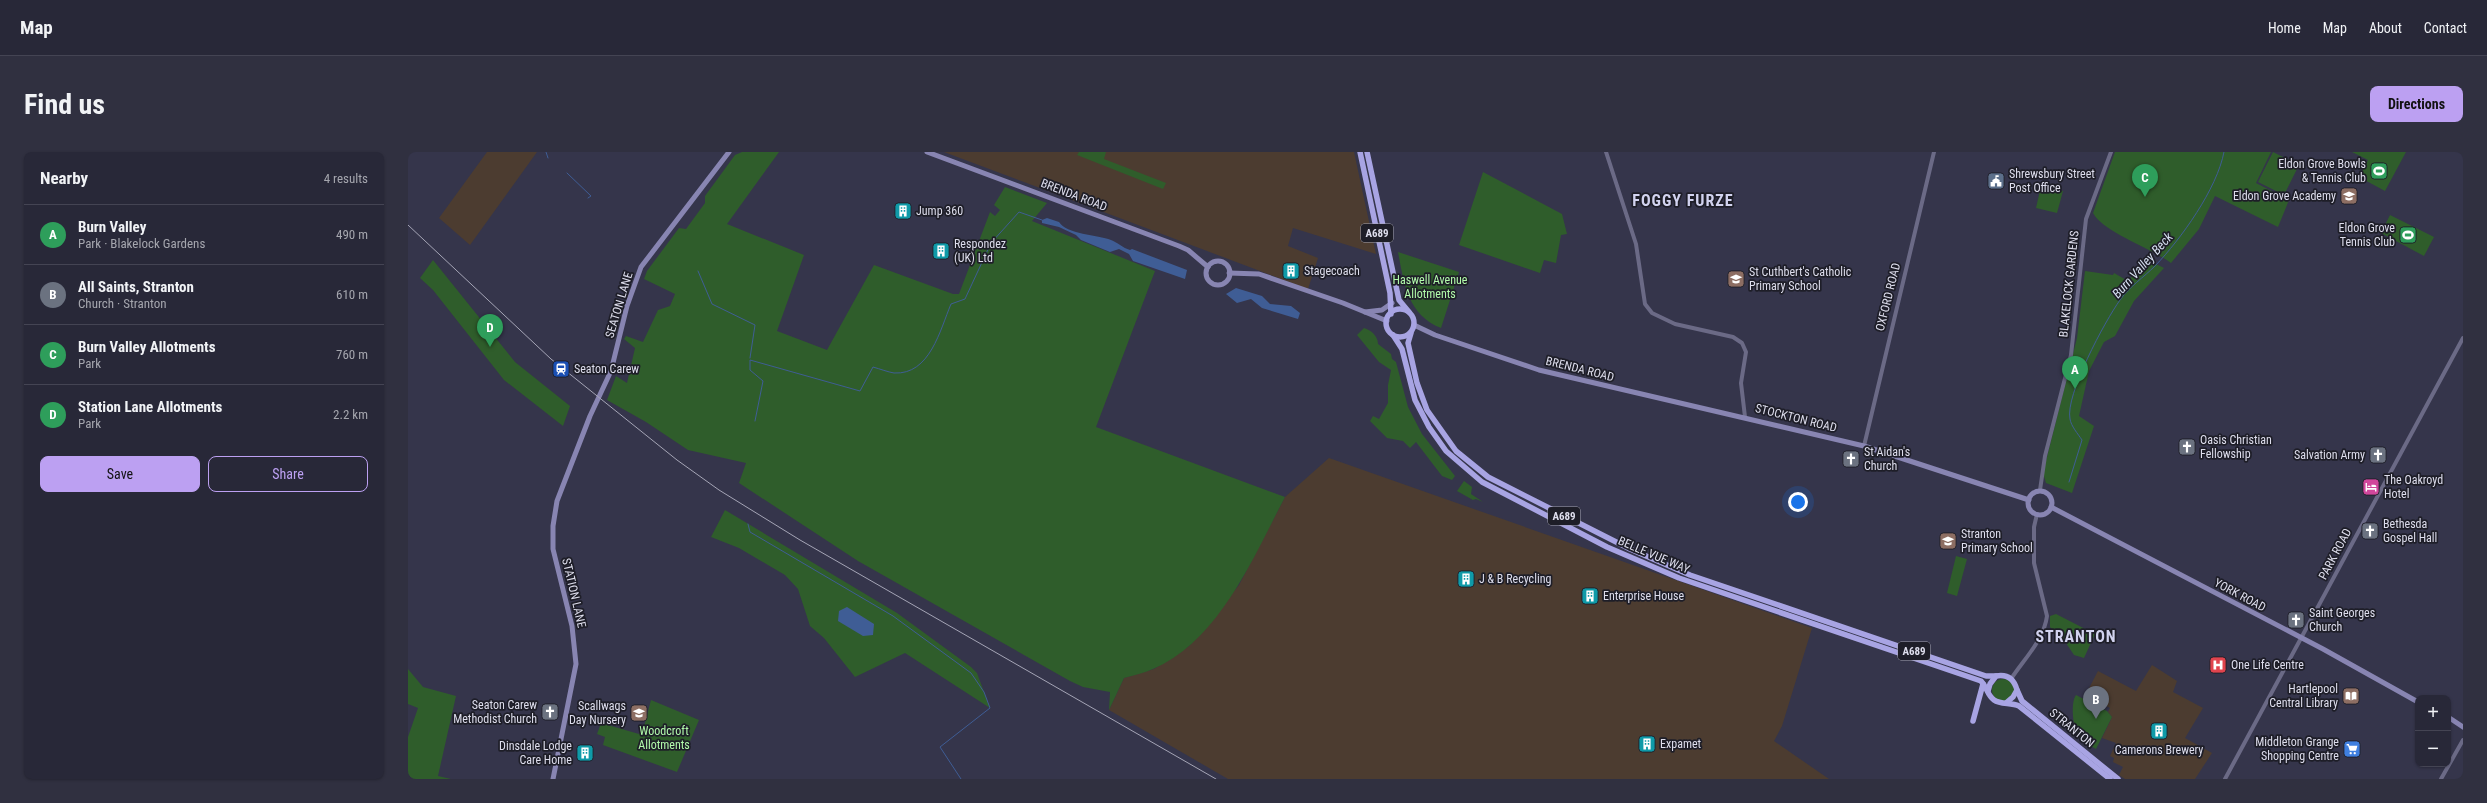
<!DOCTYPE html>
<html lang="en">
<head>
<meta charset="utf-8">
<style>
	:root { --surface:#282838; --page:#303040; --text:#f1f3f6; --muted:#a5a6ae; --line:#444453; --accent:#bca0f2 }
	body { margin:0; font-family:"Roboto Condensed",sans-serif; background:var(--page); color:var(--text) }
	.controls { position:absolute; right:12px; bottom:12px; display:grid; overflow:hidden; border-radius:8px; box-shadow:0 1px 3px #0004 }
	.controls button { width:36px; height:36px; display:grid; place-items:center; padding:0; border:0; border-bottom:1px solid var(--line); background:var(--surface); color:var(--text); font:20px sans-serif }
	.you { position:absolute; left:1390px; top:350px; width:14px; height:14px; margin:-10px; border:3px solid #fff; border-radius:50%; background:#1a73e8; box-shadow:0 0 0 6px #1a73e833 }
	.badge { display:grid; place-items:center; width:26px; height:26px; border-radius:50%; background:var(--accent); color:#fff; font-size:13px; font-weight:700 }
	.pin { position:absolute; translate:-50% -33px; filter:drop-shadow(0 1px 2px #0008) }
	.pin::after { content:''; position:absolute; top:21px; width:14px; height:12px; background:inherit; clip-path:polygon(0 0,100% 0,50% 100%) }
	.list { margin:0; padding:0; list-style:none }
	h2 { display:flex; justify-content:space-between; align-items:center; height:52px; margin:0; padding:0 16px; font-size:17px }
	h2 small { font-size:13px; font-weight:400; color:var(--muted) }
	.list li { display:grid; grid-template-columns:26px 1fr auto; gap:12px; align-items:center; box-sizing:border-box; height:60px; padding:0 16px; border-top:1px solid var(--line) }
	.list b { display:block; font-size:15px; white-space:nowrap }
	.list p { margin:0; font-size:13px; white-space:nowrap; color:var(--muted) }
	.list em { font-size:13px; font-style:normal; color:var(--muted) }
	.actions { display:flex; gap:8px; padding:12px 16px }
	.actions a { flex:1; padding:9px 0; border:1px solid var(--accent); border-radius:8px; text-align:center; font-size:14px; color:var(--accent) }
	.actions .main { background:var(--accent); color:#111 }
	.map { position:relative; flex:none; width:2055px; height:627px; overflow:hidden; border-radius:8px }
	header { display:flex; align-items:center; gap:24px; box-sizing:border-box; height:56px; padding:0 20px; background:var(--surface); border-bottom:1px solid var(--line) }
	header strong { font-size:19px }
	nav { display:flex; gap:22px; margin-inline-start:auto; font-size:14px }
	.intro { display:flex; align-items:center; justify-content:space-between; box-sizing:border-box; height:96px; padding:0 24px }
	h1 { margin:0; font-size:28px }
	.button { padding:10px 18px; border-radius:8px; background:var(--accent); color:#111; font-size:14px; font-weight:700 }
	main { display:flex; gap:24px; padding:0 24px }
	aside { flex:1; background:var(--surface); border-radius:8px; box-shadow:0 1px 3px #0004 }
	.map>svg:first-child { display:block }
</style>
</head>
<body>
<header>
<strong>Map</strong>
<nav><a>Home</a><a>Map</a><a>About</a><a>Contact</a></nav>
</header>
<div class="intro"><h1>Find us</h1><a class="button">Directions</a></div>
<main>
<aside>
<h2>Nearby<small>4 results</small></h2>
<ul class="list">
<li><span class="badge" style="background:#2e9e5b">A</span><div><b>Burn Valley</b><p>Park · Blakelock Gardens</p></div><em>490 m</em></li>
<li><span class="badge" style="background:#6b7280">B</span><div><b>All Saints, Stranton</b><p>Church · Stranton</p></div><em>610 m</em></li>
<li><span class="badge" style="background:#2e9e5b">C</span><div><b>Burn Valley Allotments</b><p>Park</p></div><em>760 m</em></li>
<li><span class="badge" style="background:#2e9e5b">D</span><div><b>Station Lane Allotments</b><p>Park</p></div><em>2.2 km</em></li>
</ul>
<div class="actions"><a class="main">Save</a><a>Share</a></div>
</aside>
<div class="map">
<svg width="2055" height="627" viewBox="0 0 2055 627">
	<rect width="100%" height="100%" fill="#35354b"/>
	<g fill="#4c3c30">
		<polygon points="79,0 129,0 62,93 31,66"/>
		<polygon points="536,0 946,0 968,102 885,76 880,94 910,106 900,137"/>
		<polygon points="921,306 1404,476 1374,574 1366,589 1421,627 820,627 701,558 716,526 746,517 781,494 831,433 877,345"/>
		<polygon points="1744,513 1769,529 1765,540 1795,556 1777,586 1804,601 1787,627 1717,627 1711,623 1715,615 1705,610 1706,606 1702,604 1708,591 1694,586 1704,565 1700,560 1702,556 1678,542 1690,519 1728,539"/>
	</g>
	<g fill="#2f5d2b">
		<path d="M334,0H371L319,72L396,103L369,179L419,198L466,113L545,142H551L582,60L587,64L592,58L586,53L597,35L639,51L624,69L747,119L688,275L877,345C846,404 811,489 745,517C736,521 726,523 716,526L701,558L702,540L675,535L662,529L450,409L331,331L338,311L280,298L238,270L199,248L208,224L219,231L227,196L216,187L218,184L235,190L250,158L262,154L267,142L236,127L239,119L271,76L278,77L297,51V44L327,3Z"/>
		<polygon points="671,0 698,0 696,7 758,31 755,37 669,3"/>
		<path d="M1707,0H1863L1848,31L1881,48L1870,75L1807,44L1791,77L1763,111C1743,96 1695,80 1685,61Z"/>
		<polygon points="1865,0 1891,13 1876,43 1850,30"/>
		<polygon points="1944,0 1998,0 1977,39 1951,25 1960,8"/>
		<polygon points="1075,20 1154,62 1159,82 1153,83 1148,111 1136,108 1132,121 1051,93"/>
		<polygon points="1633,34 1655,39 1649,61 1628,56"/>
		<polygon points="1982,63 2026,85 2016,104 1973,81"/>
		<path d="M990,100L1051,120L1033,176C1000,163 996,132 990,100Z"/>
		<polygon points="1738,107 1756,116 1726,149 1707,184 1696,190 1681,219 1671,264 1686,274 1664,341 1638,331 1635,321 1669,186 1677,119 1705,123 1706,121 1720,129"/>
		<polygon points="25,108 107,210 162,254 155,274 96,228 25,138 12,126"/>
		<path d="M956,176C963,178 970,184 970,192L983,202L984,207L988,210L1000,255L1014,282L1047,324L1044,328L1034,324L1008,290L1002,296L995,289L979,286L962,269L965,264L971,267L980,251V233L983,218L971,210L949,183Z"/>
		<polygon points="1056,329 1064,335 1063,342 1075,350 1068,347 1065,348 1049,339"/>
		<polygon points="317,358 489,461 563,515 569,521 582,556 497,501 447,525 416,486 402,474 390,437 377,423 331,396 303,385"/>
		<polygon points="1548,404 1559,407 1549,444 1539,441"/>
		<polygon points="1648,462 1687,482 1676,506 1666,503 1658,491 1642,475 1642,464"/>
		<polygon points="0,517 15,535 48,544 30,624 43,627 0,627 0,585 10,556 0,552"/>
		<circle cx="1595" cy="538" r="11"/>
		<path d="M1668,543L1699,559L1704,565L1688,597C1683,594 1676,591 1672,586C1665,579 1662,551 1668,543Z"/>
		<polygon points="243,548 291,568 269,620 195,593 197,585 189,582 193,571 231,582 237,571"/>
	</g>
	<g fill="#3f5d95">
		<path d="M639,66L651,70C658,82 690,83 703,88C709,90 715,96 722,98L724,97L779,118L777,127L725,109L721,102L711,97L702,100L673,88L668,83L651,75L634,71V68Z"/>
		<polygon points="828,136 854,144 862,152 883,154 892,161 890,167 854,156 843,147 829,151 818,142"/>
		<polygon points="439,455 466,472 465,483 455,484 430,469 431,459"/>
	</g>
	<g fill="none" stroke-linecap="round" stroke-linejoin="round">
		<g stroke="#3f5d95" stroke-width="1">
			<polyline points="138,0 140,6"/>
			<polyline points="159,21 183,44 180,46"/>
			<polyline points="290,119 304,152 347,173 342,206"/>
			<path d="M347,269L355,229L342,218V208L452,239L465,215C472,217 480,220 486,221C522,223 532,178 543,152L557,147L583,91L611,60L634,68"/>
			<path d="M1661,330L1674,288C1670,282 1663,274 1662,267C1657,243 1697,169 1712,148C1721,135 1736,125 1747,114C1773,87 1809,37 1816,0"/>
			<polyline points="340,372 342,380 485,464 563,521 576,540 582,556 532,595 553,627"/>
		</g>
		<g stroke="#6b6a86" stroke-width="4">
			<polyline points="1198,0 1228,92 1237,152 1244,161 1267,172 1325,185 1334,191 1338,200 1333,231 1337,265"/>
			<polyline points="1456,294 1526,0"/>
			<polyline points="1632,338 1637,304 1663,203 1678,67 1703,0"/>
			<path d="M1603,527C1616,507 1636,488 1639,464L1626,411V375L1629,362"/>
			<polyline points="1817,627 2055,186"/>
			<polyline points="2033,627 2055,588"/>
		</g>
		<g stroke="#8885b2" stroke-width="5">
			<polyline points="519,0 771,94 780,98 800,115"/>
			<circle cx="810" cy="121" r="12"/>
			<polyline points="821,121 851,122 935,151 979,169"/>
			<polyline points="957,160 974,158 984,151"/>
			<polyline points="1006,173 1027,183 1131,218 1456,294 1621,348"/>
			<circle cx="1632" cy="351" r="12"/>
			<polyline points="1643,355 1915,497 2010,550"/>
			<polyline points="2040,565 2055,575"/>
			<polyline points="145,627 168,512 164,474 145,397 145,374 149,349 182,264 203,219 219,154 233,115 321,0"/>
		</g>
		<g stroke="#a8a4e3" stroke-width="5.5">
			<polyline points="952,0 982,141 983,162"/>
			<polyline points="959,0 991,148 1001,160"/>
			<circle cx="992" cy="171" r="14"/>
			<polyline points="1003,181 1000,191 1002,200 1009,231 1019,258 1048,299 1080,325 1222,397 1282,423 1578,524 1588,524"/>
			<path d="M985,183L994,197L1007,248L1021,275L1038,299L1074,330L1199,395L1271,426L1573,529C1579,535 1579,543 1586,548C1593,553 1603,550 1611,554L1702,627"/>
			<polyline points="1609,538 1614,549 1710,627"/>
			<path d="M1580,539L1582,532L1588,524C1599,522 1606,527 1609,538L1605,545L1598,551"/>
			<polyline points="1565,569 1575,532"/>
		</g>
		<polyline stroke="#a5a5b6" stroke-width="1" points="0,73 143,207 269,308 311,338 392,388 808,627"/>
	</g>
	<defs>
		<g id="stadium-square" transform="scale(0.9)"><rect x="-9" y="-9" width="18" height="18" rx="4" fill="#2e9e5b" stroke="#1e1e28"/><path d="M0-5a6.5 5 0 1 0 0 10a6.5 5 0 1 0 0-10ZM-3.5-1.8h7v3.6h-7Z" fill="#fff"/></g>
		<g id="civic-square" transform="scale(0.9)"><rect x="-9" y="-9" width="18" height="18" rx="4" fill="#5c6f8a" stroke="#1e1e28"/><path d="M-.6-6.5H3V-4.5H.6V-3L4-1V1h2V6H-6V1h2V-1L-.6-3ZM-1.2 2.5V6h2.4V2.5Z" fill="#fff"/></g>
		<g id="school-square" transform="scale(0.9)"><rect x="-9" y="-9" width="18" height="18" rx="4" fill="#8d6e63" stroke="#1e1e28"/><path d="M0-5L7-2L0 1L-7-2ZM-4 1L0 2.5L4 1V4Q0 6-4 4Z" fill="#fff"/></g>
		<g id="building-square" transform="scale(0.9)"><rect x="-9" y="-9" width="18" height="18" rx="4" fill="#0f9aa8" stroke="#1e1e28"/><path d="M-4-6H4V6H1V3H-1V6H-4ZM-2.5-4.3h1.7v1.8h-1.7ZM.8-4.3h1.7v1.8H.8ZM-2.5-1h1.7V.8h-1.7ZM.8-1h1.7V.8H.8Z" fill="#fff"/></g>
		<g id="station-square" transform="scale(0.9)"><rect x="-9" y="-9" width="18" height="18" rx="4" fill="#1a4fb4" stroke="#1e1e28"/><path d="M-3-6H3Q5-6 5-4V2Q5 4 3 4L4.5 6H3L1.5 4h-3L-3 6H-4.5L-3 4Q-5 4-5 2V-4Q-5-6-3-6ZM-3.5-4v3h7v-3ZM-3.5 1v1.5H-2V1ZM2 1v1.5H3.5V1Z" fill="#fff"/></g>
		<g id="church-square" transform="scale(0.9)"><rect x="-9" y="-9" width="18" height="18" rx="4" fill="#6b7280" stroke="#1e1e28"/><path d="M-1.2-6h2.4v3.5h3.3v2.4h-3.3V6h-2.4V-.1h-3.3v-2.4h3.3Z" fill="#fff"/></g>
		<g id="hotel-square" transform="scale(0.9)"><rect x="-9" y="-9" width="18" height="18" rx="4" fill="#d1479c" stroke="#1e1e28"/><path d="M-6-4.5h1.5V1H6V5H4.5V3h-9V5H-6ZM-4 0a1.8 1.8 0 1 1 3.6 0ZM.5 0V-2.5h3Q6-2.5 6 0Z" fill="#fff"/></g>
		<g id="hospital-square" transform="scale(0.9)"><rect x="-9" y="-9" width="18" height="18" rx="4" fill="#e0444e" stroke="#1e1e28"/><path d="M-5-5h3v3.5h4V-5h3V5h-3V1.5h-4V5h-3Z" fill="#fff"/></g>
		<g id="library-square" transform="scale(0.9)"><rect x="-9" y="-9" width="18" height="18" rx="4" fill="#8d6e63" stroke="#1e1e28"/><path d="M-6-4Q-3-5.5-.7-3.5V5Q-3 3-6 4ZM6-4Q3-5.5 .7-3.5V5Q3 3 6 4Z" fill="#fff"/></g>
		<g id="supermarket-square" transform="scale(0.9)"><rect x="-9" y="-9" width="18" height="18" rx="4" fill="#3f7fe0" stroke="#1e1e28"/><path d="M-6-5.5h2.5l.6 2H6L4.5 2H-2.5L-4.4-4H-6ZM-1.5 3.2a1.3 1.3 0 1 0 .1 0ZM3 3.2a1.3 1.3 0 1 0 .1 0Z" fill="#fff"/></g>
	</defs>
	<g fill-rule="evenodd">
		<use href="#stadium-square" x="1971" y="19"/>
		<use href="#civic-square" x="1588" y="29"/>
		<use href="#school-square" x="1941" y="44"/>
		<use href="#building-square" x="495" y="59"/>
		<use href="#stadium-square" x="2000" y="83"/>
		<use href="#building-square" x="533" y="99"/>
		<use href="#building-square" x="883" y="119"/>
		<use href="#school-square" x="1328" y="127"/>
		<use href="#station-square" x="153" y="217"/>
		<use href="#church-square" x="1779" y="295"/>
		<use href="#church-square" x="1970" y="303"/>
		<use href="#church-square" x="1443" y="307"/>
		<use href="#hotel-square" x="1963" y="335"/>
		<use href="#church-square" x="1962" y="379"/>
		<use href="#school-square" x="1540" y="389"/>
		<use href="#building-square" x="1058" y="427"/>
		<use href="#building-square" x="1182" y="444"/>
		<use href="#church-square" x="1888" y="468"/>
		<use href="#hospital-square" x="1810" y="513"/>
		<use href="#library-square" x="1943" y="544"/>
		<use href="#church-square" x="142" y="560"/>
		<use href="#school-square" x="231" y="561"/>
		<use href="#building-square" x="1751" y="579"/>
		<use href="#building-square" x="1239" y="592"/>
		<use href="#supermarket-square" x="1944" y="597"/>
		<use href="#building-square" x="177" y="601"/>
	</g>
	<g text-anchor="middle" stroke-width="3.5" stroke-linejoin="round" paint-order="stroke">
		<g fill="#1e1e28" stroke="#a4a4b2" stroke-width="1">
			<rect x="953" y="72" width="32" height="18" rx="3"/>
			<rect x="1140" y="355" width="32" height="18" rx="3"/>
			<rect x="1490" y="490" width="32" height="18" rx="3"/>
		</g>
		<g font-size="11" font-weight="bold" fill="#dedeed">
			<text x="969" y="85">A689</text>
			<text x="1156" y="368">A689</text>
			<text x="1506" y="503">A689</text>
		</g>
		<g font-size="12" fill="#dedeed" stroke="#1e1e28" text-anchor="start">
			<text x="1958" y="16" text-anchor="end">Eldon Grove Bowls<tspan x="1958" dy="14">&amp; Tennis Club</tspan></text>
			<text x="1601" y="26">Shrewsbury Street<tspan x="1601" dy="14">Post Office</tspan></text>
			<text x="1928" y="48" text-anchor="end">Eldon Grove Academy</text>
			<text x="508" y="63">Jump 360</text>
			<text x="1987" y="80" text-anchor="end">Eldon Grove<tspan x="1987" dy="14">Tennis Club</tspan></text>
			<text x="546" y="96">Respondez<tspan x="546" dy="14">(UK) Ltd</tspan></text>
			<text x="896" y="123">Stagecoach</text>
			<text x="1341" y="124">St Cuthbert's Catholic<tspan x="1341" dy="14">Primary School</tspan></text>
			<text x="166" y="221">Seaton Carew</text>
			<text x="1792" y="292">Oasis Christian<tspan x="1792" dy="14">Fellowship</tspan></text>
			<text x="1456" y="304">St Aidan's<tspan x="1456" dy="14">Church</tspan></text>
			<text x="1957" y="307" text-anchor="end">Salvation Army</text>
			<text x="1976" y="332">The Oakroyd<tspan x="1976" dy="14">Hotel</tspan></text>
			<text x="1975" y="376">Bethesda<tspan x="1975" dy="14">Gospel Hall</tspan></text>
			<text x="1553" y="386">Stranton<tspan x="1553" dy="14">Primary School</tspan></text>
			<text x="1071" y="431">J &amp; B Recycling</text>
			<text x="1195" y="448">Enterprise House</text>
			<text x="1901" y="465">Saint Georges<tspan x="1901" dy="14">Church</tspan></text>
			<text x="1823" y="517">One Life Centre</text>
			<text x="1930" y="541" text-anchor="end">Hartlepool<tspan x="1930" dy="14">Central Library</tspan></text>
			<text x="129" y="557" text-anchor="end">Seaton Carew<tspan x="129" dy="14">Methodist Church</tspan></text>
			<text x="218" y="558" text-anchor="end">Scallwags<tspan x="218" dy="14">Day Nursery</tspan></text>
			<text x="1931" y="594" text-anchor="end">Middleton Grange<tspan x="1931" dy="14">Shopping Centre</tspan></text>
			<text x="1252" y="596">Expamet</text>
			<text x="164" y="598" text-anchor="end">Dinsdale Lodge<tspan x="164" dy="14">Care Home</tspan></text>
			<text x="1751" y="602" text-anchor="middle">Camerons Brewery</text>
		</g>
		<g font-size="12" fill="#dedeed" stroke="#1e1e28">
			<text transform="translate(666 43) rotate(21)" y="4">BRENDA ROAD</text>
			<text transform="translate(1661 132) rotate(-84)" y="4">BLAKELOCK GARDENS</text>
			<text transform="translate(1480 145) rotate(-76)" y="4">OXFORD ROAD</text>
			<text transform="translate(211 153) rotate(-73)" y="4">SEATON LANE</text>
			<text transform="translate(1172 217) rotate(14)" y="4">BRENDA ROAD</text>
			<text transform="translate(1388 266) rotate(14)" y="4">STOCKTON ROAD</text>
			<text transform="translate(1927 402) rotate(-62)" y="4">PARK ROAD</text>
			<text transform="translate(1246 403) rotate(23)" y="4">BELLE VUE WAY</text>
			<text transform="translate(166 441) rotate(77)" y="4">STATION LANE</text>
			<text transform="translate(1832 443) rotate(28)" y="4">YORK ROAD</text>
			<text transform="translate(1664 576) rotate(39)" y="4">STRANTON</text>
		</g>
		<g font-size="12" fill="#b2fbab" stroke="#1e1e28">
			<text x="1022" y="132">Haswell Avenue<tspan x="1022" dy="14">Allotments</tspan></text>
			<text x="256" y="583">Woodcroft<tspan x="256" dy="14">Allotments</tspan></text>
		</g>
		<g font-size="13" font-style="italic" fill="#d6dff0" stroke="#1e1e28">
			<text transform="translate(1734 113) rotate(-48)" y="5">Burn Valley Beck</text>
		</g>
		<g font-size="16" font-weight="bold" letter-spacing="1" fill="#d2d3ef" stroke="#1e1e28">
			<text x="1275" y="54">FOGGY FURZE</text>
			<text x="1668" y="490">STRANTON</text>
		</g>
	</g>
</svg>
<div class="controls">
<button>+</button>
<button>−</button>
</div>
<div class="you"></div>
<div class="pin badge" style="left:1667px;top:237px;background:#2e9e5b">A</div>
<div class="pin badge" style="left:1688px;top:567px;background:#6b7280">B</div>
<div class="pin badge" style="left:1737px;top:45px;background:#2e9e5b">C</div>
<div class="pin badge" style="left:82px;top:195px;background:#2e9e5b">D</div>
</div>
</main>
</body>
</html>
